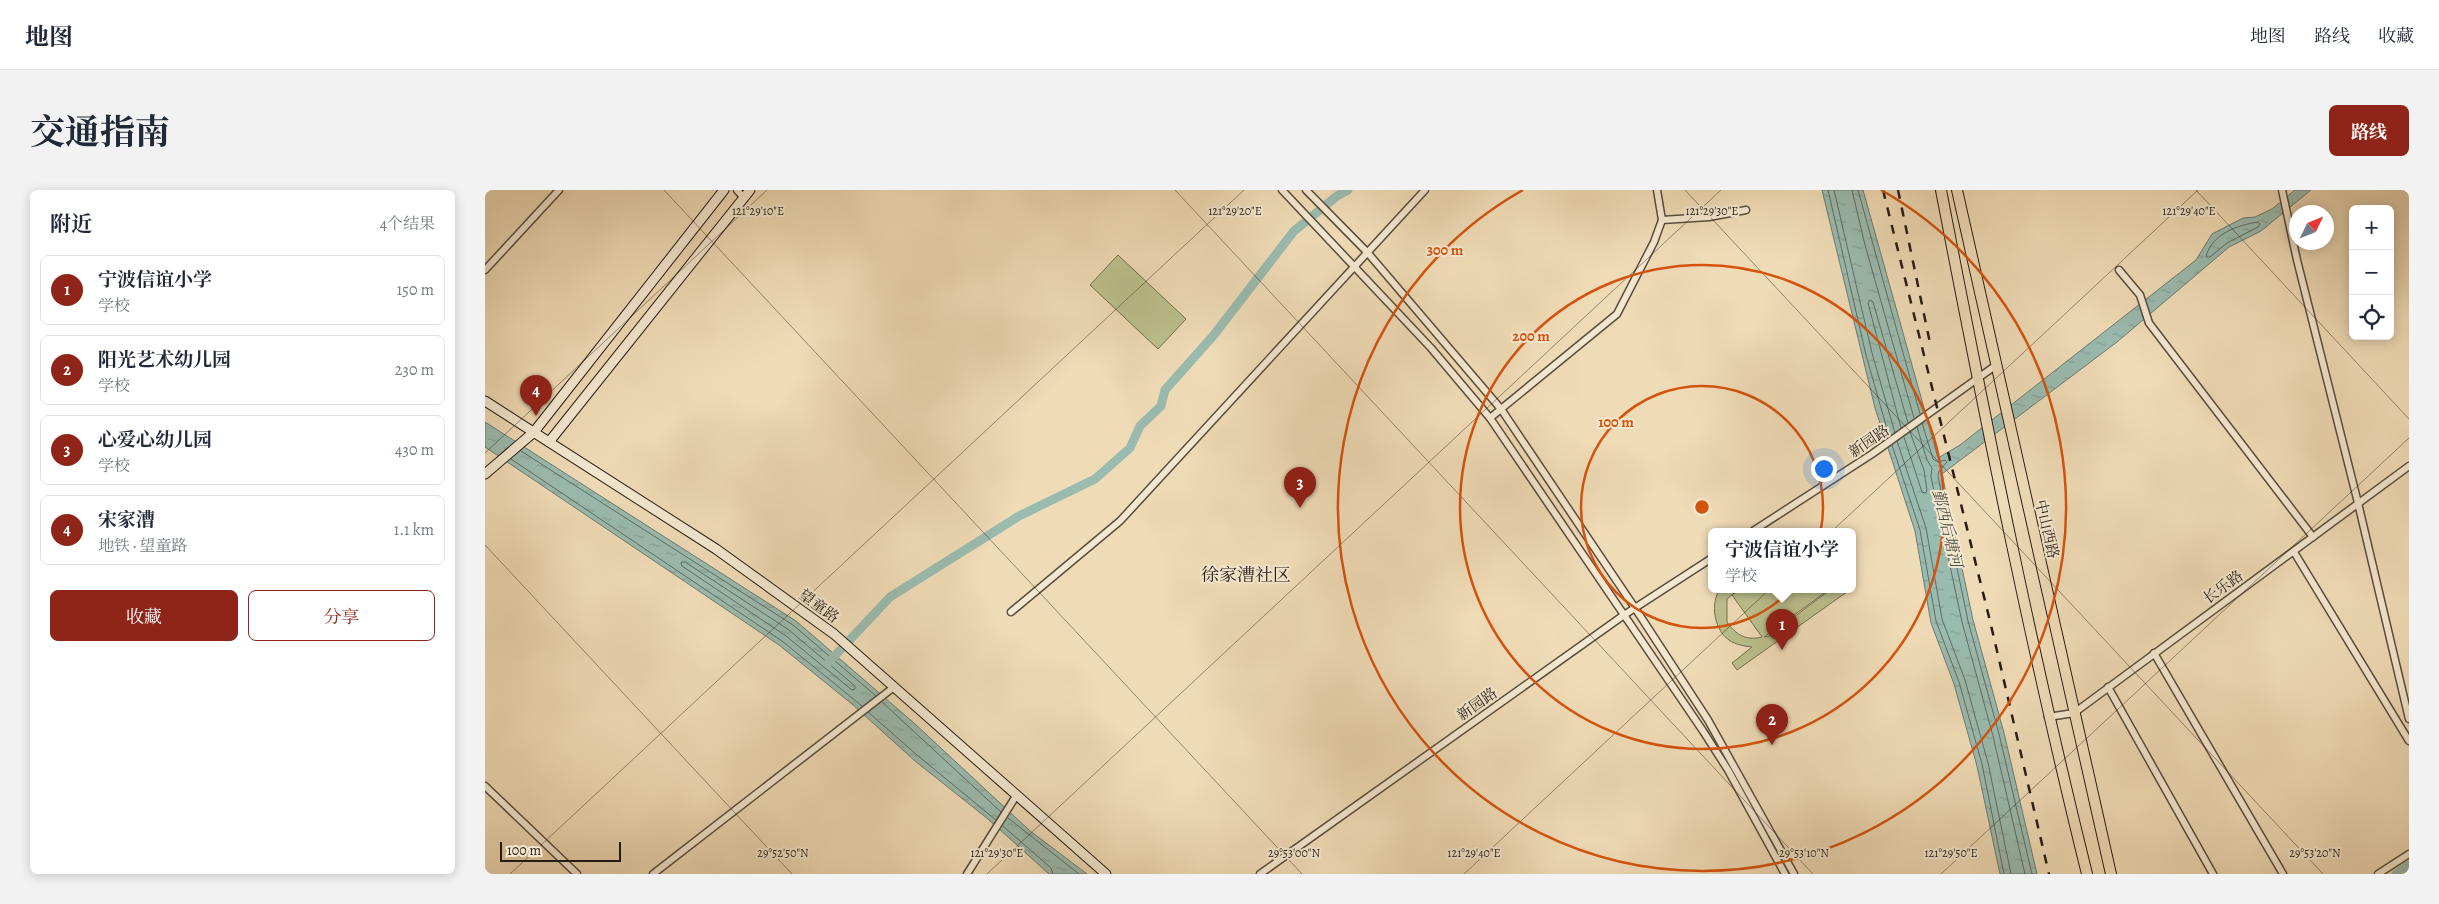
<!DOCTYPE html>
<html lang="zh">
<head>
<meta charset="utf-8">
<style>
	:root { --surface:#fff; --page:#f2f2f3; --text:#1f2937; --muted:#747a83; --line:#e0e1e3; --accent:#8f2418 }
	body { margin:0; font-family:Alegreya,"Noto Serif SC",serif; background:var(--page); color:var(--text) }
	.controls { position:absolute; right:15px; top:15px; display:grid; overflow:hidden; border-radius:8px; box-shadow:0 2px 12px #0003 }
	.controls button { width:45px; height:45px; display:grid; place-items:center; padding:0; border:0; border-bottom:1px solid var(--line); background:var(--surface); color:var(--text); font:25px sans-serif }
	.compass { position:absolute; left:1804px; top:15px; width:45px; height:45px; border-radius:50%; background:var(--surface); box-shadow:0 2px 12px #0003; rotate:47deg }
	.scale { position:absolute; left:15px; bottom:12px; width:121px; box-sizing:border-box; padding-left:5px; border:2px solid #271c15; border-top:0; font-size:14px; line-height:18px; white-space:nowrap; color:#271c15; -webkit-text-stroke:4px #f5e8d0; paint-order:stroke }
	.you { position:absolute; left:1338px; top:278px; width:18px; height:18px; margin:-12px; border:4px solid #fff; border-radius:50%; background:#1a73e8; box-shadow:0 0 0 8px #1a73e833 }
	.badge { display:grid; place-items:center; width:32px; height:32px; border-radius:50%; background:var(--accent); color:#fff; font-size:16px; font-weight:700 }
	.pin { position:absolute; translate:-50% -41px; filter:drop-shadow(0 1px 2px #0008) }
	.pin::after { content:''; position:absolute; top:26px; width:18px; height:15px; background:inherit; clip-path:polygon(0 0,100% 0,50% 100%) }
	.popup { position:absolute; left:1223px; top:338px; width:148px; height:65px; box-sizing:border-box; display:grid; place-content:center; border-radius:8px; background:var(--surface); filter:drop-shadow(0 1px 4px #0005); font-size:16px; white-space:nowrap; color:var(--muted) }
	.popup b { font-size:19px; color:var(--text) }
	.popup::after { content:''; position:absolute; left:50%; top:100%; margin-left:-10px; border:10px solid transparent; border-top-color:var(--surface) }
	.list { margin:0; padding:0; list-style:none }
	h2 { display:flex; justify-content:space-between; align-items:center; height:65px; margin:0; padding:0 20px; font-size:21px }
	h2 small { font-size:16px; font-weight:400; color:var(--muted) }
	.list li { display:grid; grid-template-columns:32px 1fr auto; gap:15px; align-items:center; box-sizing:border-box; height:70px; margin:0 10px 10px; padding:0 10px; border:1px solid var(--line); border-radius:8px }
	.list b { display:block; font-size:19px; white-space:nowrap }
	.list p { margin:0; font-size:16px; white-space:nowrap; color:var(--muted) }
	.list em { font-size:16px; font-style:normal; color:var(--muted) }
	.actions { display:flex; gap:10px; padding:15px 20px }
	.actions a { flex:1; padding:11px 0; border:1px solid var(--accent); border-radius:8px; text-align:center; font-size:18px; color:var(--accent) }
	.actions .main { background:var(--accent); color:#fff }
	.icon { flex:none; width:28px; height:28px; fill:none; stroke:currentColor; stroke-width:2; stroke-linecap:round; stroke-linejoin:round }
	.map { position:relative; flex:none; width:1924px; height:684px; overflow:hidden; border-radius:8px }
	header { display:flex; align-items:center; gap:30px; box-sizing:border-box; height:70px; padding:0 25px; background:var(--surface); border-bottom:1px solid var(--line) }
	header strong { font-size:24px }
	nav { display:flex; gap:28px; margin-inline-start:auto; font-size:18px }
	.intro { display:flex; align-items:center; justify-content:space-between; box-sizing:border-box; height:120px; padding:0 30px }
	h1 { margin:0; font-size:35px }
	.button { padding:12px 22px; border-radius:8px; background:var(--accent); color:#fff; font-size:18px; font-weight:700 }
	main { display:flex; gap:30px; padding:0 30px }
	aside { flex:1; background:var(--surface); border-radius:8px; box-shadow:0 2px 12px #0003 }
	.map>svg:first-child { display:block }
</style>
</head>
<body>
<header>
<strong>地图</strong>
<nav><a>地图</a><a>路线</a><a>收藏</a></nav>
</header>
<div class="intro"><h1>交通指南</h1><a class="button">路线</a></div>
<main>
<aside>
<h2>附近<small>4个结果</small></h2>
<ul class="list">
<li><span class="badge">1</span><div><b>宁波信谊小学</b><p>学校</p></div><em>150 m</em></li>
<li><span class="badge">2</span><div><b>阳光艺术幼儿园</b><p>学校</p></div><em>230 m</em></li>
<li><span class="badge">3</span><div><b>心爱心幼儿园</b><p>学校</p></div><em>430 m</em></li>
<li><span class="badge">4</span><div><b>宋家漕</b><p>地铁 · 望童路</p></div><em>1.1 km</em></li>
</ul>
<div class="actions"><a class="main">收藏</a><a>分享</a></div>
</aside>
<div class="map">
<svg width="1924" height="684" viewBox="0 0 1924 684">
	<defs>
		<pattern id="water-ripples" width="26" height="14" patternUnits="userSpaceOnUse" patternTransform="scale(1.25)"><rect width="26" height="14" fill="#9abbaf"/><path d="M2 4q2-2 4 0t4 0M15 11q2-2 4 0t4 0" fill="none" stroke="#85a096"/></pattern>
	</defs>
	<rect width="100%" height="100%" fill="#efdbb6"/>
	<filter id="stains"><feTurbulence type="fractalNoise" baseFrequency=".004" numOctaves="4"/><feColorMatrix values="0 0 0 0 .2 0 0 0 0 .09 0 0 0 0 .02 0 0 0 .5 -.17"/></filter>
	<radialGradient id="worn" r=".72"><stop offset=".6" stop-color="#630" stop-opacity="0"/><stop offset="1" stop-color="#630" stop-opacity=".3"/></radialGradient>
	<g fill="#bbc08d" stroke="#716e51">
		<polygon points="633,65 701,129 673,159 605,95"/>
		<path d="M1235,399H1254L1242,409V432C1251,445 1261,451 1277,447L1247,405L1256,399H1340L1342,401L1279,447L1284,446L1346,399H1366L1252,480L1247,473L1267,457C1259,456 1251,455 1244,450C1229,440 1225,413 1235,399Z"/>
	</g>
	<g fill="url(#water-ripples)" stroke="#6c7b71">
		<polygon points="1337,0 1378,0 1453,268 1475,255 1711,70 1727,44 1758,28 1770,27 1787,19 1810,0 1826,0 1776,41 1744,57 1632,152 1457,284 1488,430 1519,543 1552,684 1515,684 1492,576 1469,494 1446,433 1430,341 1390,218"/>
		<polygon points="0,232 311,431 429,533 544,640 602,684 564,684 503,629 430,571 367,514 294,455 0,257"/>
	</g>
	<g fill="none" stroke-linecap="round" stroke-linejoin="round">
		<g stroke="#606c62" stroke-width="1">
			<polyline points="1343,0 1381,165 1404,246"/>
			<polyline points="1349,0 1387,163 1410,243"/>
			<polyline points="1367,0 1380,55 1429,228"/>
			<polyline points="1373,0 1435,224"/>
			<path d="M1773,32L1775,34L1773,37L1742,53L1725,67H1721C1726,44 1753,35 1773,32Z"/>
			<polyline points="1437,233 1448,269 1453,272 1460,270 1462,272 1454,281 1453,286 1483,431 1514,544 1547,684"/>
			<polyline points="1432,237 1442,270 1447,278 1446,287 1477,432 1508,546 1540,684"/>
			<polyline points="1416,238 1383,113 1385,110 1388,112 1423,233"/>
			<polyline points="1419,247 1437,302 1440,303 1442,301 1439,280 1425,242"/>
			<polyline points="1412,251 1441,338 1457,429 1480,490 1503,573 1526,684"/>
			<polyline points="1407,255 1435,340 1451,431 1474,492 1497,574 1519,684"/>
			<polyline points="36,261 308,435 391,506"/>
			<polyline points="26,269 297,451 377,516"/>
			<polygon points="200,372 304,440 370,496 370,499 367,500 301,446 197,376 196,373"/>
			<polyline points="397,512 516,622"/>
			<polyline points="383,522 432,565 511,630"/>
			<polyline points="523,628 594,684"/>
			<polyline points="518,636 566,678 568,684"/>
		</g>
		<g stroke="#9abbaf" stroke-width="9">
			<polyline points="344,472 405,407 534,326 610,289 645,258 655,236 676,216 680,200 728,146 809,41 852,6 863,0"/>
			<polyline points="1911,684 1924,675"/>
		</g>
		<g stroke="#594c3d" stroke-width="9">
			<g id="street">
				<polyline points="252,0 259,8"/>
				<polyline points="797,0 946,158 1005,228 1218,541 1243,580 1300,684"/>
				<polyline points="821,0 882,62 1016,219 1150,418 1223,530 1309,684"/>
				<polyline points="1797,0 1812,70 1873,313 1924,529"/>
				<polyline points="1177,30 1224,27 1261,20"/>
				<polyline points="0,80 74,0"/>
				<polyline points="1634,80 1655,105 1664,133 1828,347"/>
				<polyline points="1005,228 1132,124 1169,52 1177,30 1172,0"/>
				<polyline points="1268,341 1387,264 1510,176"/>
				<polyline points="1809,362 1924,551"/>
				<polyline points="526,422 635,331 940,0"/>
				<polyline points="1669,463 1798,684"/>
				<polyline points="1623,497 1728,684"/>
				<polyline points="1563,527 1589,523 1924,276"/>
				<polyline points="0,596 92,684"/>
				<polyline points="168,684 409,497"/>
				<polyline points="482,684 531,606"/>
				<polyline points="775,684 1139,425 1227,368"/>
				<polyline points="1893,684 1924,664"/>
			</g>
		</g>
		<g stroke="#271c15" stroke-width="11">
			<g id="secondary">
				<polyline points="0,211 231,359 349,444 621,684"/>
				<polyline points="64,252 265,0"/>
				<polyline points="0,284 49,242 239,0"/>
			</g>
		</g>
		<g stroke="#271c15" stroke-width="12">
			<g id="primary">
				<path d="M1456,0C1500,229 1546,458 1602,684"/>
				<polyline points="1472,0 1626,684"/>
			</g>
		</g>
		<use href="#street" stroke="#f5e8d0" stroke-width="6"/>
		<use href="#secondary" stroke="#f5e8d0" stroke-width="9"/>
		<use href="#primary" stroke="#efdbb6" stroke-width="10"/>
		<g stroke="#271c15" stroke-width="2.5" stroke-dasharray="9 9" stroke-linecap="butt">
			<polyline points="1398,0 1505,431 1564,684"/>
			<polyline points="1413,0 1445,153"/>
		</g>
	</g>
	<path fill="none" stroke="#271c15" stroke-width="1" stroke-opacity="0.45" d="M179,0L817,684M690,0L1328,684M1200,0L1838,684M1711,0L1924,229M0,263L282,0M0,355L307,684M25,684L759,0M502,684L1236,0M979,684L1713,0M1456,684L1924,248"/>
	<g fill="none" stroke="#d5530d" stroke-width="2.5">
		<circle cx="1217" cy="317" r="121"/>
		<circle cx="1217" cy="317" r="242"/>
		<path d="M1396 0A364 364 0 1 1 1038 0"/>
	</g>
	<g text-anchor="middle" stroke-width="4" stroke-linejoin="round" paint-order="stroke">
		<g font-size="15" fill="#271c15" stroke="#f5e8d0">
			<text transform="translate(1384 251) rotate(-34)" y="5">新园路</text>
			<text transform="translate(1562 339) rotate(77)" y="5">中山西路</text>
			<text transform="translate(1738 397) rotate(-36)" y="5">长乐路</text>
			<text transform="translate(334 416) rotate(36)" y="5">望童路</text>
			<text transform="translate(992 514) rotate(-35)" y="5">新园路</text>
		</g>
		<g font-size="16" font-style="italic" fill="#4a4c43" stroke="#f5e8d0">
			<text transform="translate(1463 338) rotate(76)" y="6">鄞西后塘河</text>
		</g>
		<g font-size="18" fill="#271c15" stroke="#f5e8d0">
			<text x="761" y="391">徐家漕社区</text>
		</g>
	</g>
	<g font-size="12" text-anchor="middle" fill="#271c15" stroke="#f5e8d0" stroke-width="4" stroke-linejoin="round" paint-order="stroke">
		<text x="273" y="25">121°29'10"E</text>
		<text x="750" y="25">121°29'20"E</text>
		<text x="1227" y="25">121°29'30"E</text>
		<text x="1704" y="25">121°29'40"E</text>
		<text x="298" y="667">29°52'50"N</text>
		<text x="809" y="667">29°53'00"N</text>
		<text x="1319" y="667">29°53'10"N</text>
		<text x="1830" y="667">29°53'20"N</text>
		<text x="512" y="667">121°29'30"E</text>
		<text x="989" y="667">121°29'40"E</text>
		<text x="1466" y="667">121°29'50"E</text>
	</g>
	<circle cx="1217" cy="317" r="8" fill="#d5530d" stroke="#f5e8d0" stroke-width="2.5"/>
	<g font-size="15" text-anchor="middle" font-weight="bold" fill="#d5530d" stroke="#f5e8d0" stroke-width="4" stroke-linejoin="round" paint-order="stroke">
		<text x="960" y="65">300 m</text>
		<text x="1046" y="151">200 m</text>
		<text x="1131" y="237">100 m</text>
	</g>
	<rect width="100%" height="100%" filter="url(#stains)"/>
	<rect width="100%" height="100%" fill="url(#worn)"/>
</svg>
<div class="controls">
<button>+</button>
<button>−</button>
<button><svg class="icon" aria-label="locate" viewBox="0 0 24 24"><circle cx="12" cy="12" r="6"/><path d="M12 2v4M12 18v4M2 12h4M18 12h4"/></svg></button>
</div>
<svg class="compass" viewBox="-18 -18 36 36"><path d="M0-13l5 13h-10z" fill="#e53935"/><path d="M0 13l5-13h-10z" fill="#747a83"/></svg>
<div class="scale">100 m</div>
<div class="you"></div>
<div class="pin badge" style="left:1297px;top:460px">1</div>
<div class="popup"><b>宁波信谊小学</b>学校</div>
<div class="pin badge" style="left:1287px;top:555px">2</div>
<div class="pin badge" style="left:815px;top:318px">3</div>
<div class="pin badge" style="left:51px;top:226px">4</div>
</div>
</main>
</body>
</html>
